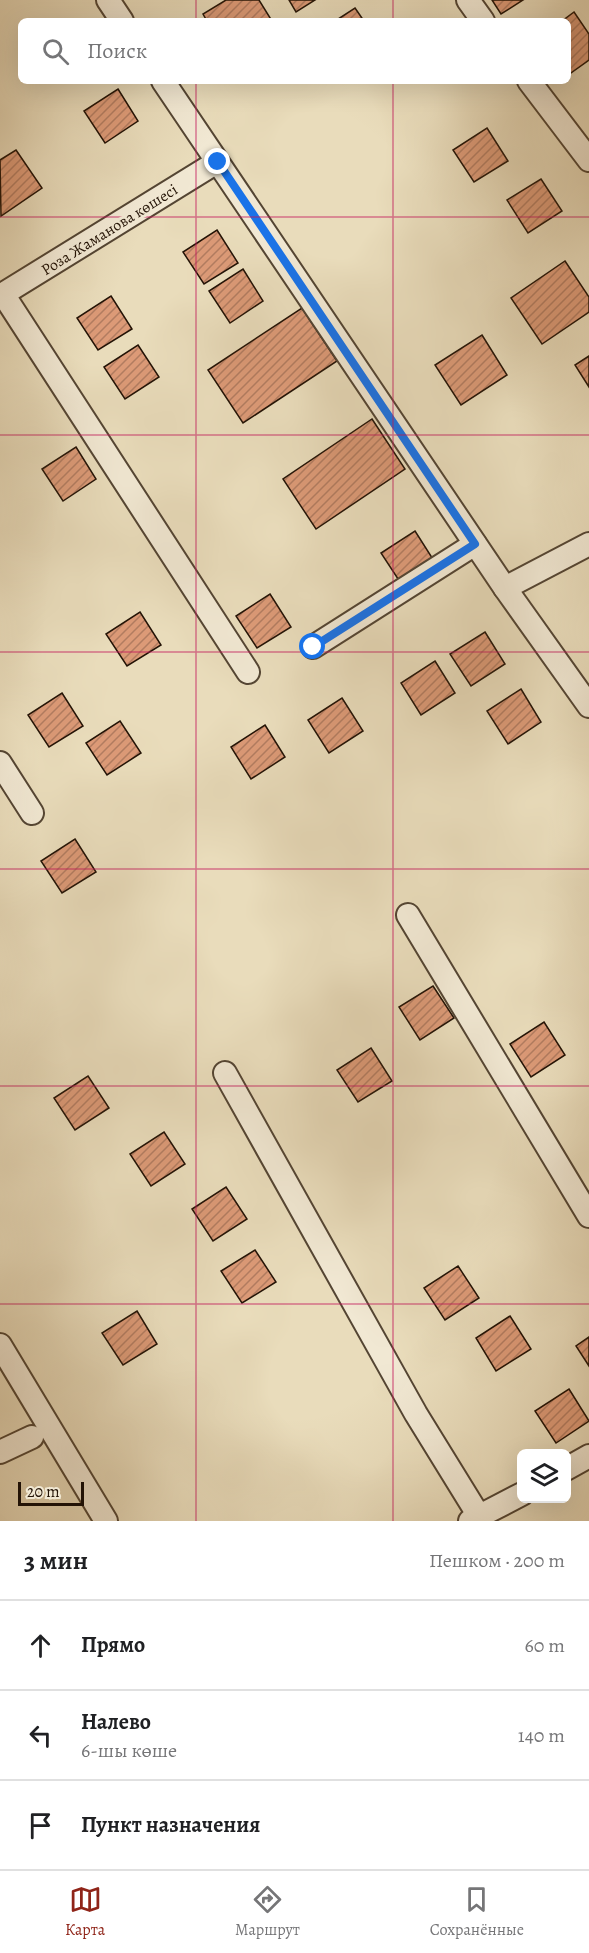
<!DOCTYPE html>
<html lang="ru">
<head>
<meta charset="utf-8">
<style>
	:root { --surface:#fff; --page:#f6f6f6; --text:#202124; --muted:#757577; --line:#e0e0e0; --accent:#8f2418 }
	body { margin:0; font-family:Alegreya,serif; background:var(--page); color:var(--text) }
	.controls { position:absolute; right:18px; bottom:18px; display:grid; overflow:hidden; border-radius:9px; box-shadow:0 6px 24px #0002 }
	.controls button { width:54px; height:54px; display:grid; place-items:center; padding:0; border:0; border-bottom:2px solid var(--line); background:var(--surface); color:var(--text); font:30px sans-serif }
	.scale { position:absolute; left:18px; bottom:15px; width:66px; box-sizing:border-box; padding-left:6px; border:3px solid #231306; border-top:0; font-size:16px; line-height:21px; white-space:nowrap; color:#231306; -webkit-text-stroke:4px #f1e8d3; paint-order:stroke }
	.stop { position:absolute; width:18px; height:18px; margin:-14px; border:4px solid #1a73e8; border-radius:50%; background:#fff }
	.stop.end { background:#1a73e8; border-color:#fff; box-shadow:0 2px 6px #0008 }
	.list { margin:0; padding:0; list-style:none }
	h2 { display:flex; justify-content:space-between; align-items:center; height:78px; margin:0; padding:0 24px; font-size:26px }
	h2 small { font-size:20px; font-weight:400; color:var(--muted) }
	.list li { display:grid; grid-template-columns:39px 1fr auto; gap:18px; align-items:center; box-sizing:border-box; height:90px; padding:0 24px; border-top:2px solid var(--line) }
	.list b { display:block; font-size:22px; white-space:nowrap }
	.list p { margin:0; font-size:20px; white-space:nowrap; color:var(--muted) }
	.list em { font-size:20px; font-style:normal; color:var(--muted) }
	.icon { flex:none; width:33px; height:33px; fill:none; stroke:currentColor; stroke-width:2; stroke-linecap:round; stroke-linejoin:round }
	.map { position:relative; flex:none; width:589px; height:1521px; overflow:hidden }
	.search { position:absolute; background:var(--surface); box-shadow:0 6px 24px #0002; left:18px; right:18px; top:18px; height:66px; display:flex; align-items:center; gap:15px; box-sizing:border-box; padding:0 21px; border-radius:9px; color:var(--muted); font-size:22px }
	.sheet { height:348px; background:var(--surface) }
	nav { display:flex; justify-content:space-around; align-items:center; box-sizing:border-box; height:84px; border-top:2px solid var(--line); background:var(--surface); font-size:16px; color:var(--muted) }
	nav a { display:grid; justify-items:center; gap:3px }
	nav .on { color:var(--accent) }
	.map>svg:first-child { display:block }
</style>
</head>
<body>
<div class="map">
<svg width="589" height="1521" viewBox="0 0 589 1521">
	<defs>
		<pattern id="building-hatch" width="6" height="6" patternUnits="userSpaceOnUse" patternTransform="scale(1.5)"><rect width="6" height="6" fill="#dc9a77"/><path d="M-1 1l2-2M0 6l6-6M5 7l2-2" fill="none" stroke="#b27c60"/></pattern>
	</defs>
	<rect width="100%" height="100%" fill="#e9dcbb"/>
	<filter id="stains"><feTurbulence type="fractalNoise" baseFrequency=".00333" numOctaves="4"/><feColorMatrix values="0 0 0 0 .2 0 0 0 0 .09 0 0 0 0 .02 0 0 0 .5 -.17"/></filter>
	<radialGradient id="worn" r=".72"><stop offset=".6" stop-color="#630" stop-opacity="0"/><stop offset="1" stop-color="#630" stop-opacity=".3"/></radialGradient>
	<g fill="url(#building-hatch)" stroke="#231306" stroke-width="1.5">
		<polygon points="226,0 259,0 272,21 207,21 203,14"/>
		<polygon points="289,0 315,0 296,12"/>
		<polygon points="492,0 523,0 501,14"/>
		<polygon points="355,8 364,21 335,21"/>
		<polygon points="574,12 589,34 589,60 568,75 568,21 562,21"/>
		<polygon points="118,89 138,121 105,143 84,111"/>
		<polygon points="487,128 508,161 474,182 453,150"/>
		<polygon points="16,150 42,188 1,216 0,160"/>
		<polygon points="541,179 562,211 528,233 507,200"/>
		<polygon points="217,230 238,263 204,284 183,252"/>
		<polygon points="565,261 589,297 589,312 542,344 511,298"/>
		<polygon points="243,269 263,301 230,323 209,291"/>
		<polygon points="111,296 132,329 98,350 77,318"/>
		<polygon points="302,308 337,361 243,423 208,370"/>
		<polygon points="482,335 507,375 461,405 435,365"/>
		<polygon points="138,345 159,377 125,399 104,367"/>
		<polygon points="589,356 589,387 575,365"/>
		<polygon points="372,419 405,469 316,529 283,479"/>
		<polygon points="76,447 96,479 63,501 42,469"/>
		<polygon points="415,531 436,564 402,585 381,553"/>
		<polygon points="270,594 291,627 257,648 236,616"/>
		<polygon points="140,612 161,645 127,666 106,634"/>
		<polygon points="485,632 505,664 471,686 450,654"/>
		<polygon points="435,661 455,693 421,715 401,683"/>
		<polygon points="521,689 541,722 508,744 487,711"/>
		<polygon points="62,693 83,726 49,747 28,715"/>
		<polygon points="342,698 363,731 329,753 308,720"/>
		<polygon points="120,721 141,753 107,775 86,743"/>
		<polygon points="265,725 285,757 251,779 231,747"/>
		<polygon points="75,839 96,872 62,893 41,861"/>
		<polygon points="433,986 454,1018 420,1040 399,1007"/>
		<polygon points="544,1022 565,1055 531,1077 510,1044"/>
		<polygon points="371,1048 392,1081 358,1102 337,1070"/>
		<polygon points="88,1076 109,1108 75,1130 54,1098"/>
		<polygon points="164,1132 185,1164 151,1186 130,1154"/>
		<polygon points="226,1187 247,1219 213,1241 192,1209"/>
		<polygon points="255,1250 276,1282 242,1303 221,1271"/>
		<polygon points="458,1266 479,1298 445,1320 424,1288"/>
		<polygon points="137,1311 157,1344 123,1365 102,1333"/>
		<polygon points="510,1316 531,1349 496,1371 476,1338"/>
		<polygon points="589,1337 589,1366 576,1346"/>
		<polygon points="569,1389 589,1421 556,1443 535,1411"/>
	</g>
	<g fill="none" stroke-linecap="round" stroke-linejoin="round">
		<g stroke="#544533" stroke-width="26">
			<g id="street">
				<polyline points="108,0 122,21"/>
				<polyline points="468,0 483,21"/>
				<polyline points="163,81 505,588"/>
				<polyline points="529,81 589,160"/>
				<polyline points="3,294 248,672"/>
				<polyline points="0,296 217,162"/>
				<polyline points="589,544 505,588 589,706"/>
				<polyline points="313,647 475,544"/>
				<polyline points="0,763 32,813"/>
				<polyline points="408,915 589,1216"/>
				<polyline points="225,1073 416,1414 482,1521"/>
				<polyline points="0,1345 106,1521"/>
				<polyline points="0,1452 32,1437"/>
				<polyline points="566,1469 589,1456"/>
				<polyline points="470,1521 522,1494"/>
			</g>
		</g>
		<use href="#street" stroke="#f1e8d3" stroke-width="22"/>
	</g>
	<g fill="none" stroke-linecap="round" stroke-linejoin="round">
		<polyline stroke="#1a73e8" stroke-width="8" points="218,162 475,544 313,647"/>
	</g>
	<path fill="none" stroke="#c2185b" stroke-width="1.5" stroke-opacity="0.55" d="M196,0V21M393,0V21M196,81V1521M393,81V1521M0,217H589M0,435H589M0,652H589M0,869H589M0,1086H589M0,1304H589"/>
	<g text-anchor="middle" stroke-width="6" stroke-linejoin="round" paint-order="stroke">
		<g font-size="16" fill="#231306" stroke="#f1e8d3">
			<text transform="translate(109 229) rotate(-32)" y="6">Роза Жаманова көшесі</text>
		</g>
	</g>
	<rect width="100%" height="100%" filter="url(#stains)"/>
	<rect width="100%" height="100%" fill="url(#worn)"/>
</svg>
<div class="controls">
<button><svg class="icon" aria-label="layers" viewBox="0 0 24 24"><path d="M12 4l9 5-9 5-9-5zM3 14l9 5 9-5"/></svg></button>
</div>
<div class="scale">20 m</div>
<div class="stop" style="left:313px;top:647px"></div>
<div class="stop end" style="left:218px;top:162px"></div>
<div class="search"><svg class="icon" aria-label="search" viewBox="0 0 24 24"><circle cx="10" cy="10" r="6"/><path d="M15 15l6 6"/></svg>Поиск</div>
</div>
<section class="sheet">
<h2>3 мин<small>Пешком · 200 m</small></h2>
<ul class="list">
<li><svg class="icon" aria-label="ahead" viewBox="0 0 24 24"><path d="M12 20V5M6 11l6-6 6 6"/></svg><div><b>Прямо</b></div><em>60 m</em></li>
<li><svg class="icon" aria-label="left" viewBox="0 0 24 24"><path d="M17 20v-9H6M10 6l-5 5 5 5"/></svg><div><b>Налево</b><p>6-шы көше</p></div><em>140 m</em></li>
<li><svg class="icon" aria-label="arrive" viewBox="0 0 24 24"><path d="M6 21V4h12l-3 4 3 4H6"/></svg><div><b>Пункт назначения</b></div></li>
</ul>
</section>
<nav>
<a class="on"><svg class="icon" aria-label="map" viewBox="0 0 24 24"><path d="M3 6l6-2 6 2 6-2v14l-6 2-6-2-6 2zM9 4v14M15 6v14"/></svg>Карта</a>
<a><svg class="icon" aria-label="directions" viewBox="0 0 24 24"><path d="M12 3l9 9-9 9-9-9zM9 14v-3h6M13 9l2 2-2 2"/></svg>Маршрут</a>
<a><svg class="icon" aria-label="saved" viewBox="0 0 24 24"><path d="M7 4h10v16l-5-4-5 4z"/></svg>Сохранённые</a>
</nav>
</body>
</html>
